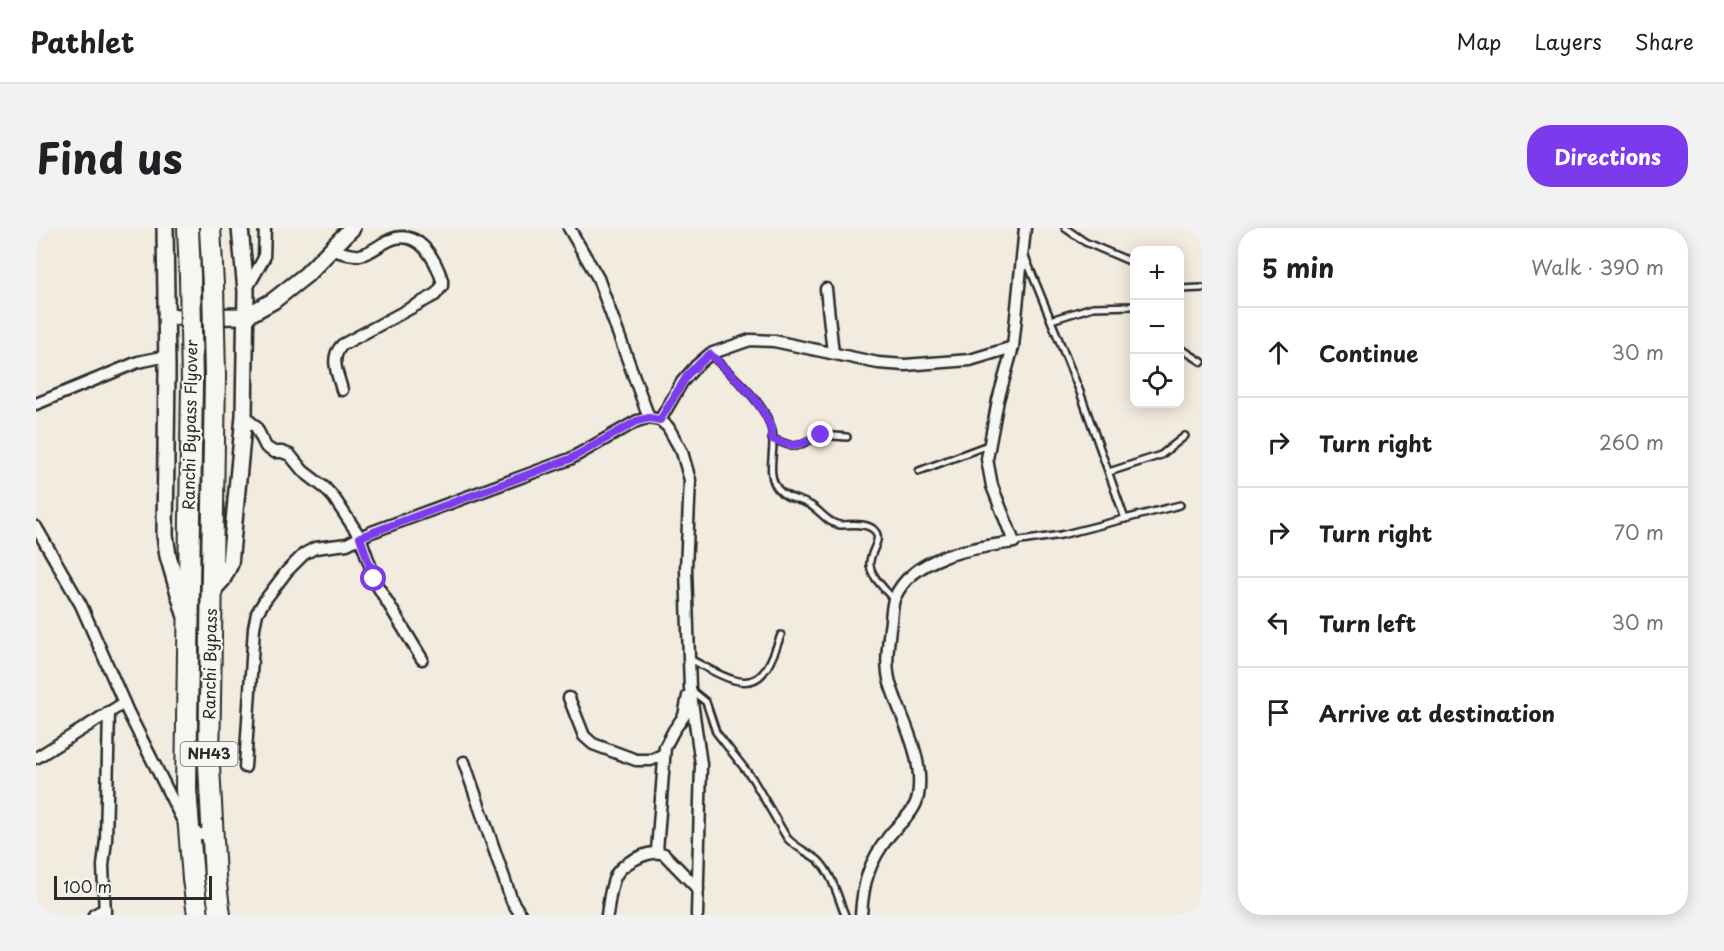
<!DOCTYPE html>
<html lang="en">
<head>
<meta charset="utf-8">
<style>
	:root { --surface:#fff; --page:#f2f2f2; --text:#202124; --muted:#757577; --line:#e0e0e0; --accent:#7c3aed }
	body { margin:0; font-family:"Playpen Sans",sans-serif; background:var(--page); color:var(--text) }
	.controls { position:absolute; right:18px; top:18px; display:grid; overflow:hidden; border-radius:12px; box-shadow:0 3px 15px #0003 }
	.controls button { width:54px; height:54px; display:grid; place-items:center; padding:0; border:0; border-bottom:2px solid var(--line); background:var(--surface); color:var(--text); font:30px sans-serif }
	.scale { position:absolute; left:18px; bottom:15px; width:158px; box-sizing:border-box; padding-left:6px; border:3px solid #2b2b2b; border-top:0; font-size:16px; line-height:21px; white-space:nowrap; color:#2b2b2b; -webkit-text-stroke:4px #f6f6f2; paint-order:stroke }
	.stop { position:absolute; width:18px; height:18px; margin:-14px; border:4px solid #7c3aed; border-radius:50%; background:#fff }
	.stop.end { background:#7c3aed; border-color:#fff; box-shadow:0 2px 6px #0008 }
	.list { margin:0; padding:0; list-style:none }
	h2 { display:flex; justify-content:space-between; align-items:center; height:78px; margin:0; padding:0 24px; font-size:26px }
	h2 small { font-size:20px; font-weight:400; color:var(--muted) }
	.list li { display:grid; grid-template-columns:39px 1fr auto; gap:18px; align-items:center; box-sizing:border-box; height:90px; padding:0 24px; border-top:2px solid var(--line) }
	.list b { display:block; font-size:22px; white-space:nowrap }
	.list em { font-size:20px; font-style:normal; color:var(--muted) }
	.icon { flex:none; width:33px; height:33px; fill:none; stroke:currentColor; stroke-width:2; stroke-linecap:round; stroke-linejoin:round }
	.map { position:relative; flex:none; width:1166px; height:687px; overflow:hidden; border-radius:24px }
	header { display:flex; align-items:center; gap:36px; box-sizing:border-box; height:84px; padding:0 30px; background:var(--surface); border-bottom:2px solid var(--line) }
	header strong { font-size:28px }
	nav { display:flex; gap:33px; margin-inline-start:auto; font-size:21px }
	.intro { display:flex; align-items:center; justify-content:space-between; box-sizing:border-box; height:144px; padding:0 36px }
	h1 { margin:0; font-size:42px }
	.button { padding:15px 27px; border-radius:24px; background:var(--accent); color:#fff; font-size:21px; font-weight:700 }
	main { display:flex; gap:36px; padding:0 36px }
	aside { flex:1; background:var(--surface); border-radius:24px; box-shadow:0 3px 15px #0003 }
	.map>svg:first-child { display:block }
</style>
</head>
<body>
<header>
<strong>Pathlet</strong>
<nav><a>Map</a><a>Layers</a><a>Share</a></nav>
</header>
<div class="intro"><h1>Find us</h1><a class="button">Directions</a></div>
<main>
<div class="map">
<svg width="1166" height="687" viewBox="0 0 1166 687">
	<rect width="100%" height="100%" fill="#f2ebdf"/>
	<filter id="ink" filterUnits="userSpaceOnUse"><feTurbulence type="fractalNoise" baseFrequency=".0167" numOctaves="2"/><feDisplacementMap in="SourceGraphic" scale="12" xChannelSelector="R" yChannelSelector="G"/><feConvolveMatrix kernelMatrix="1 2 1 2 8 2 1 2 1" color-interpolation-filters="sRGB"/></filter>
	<g filter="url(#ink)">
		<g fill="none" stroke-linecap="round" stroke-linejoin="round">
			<g stroke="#2b2b2b" stroke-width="10">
				<g id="lane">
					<polyline points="1029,0 1049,14 1098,35"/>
					<polyline points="988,26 1044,164 1089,291"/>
					<polyline points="1144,61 1166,60"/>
					<polyline points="1015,92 1057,79 1098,78"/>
					<polyline points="1144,120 1166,134"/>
					<path d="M674,126C694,146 727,172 735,199C742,219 728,244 742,261C750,271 764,271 774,277C785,283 791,295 804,297C814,297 832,294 839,303C847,312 832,326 834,337C835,349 850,362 857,371"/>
					<polyline points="736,211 756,218 761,218 785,207 811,209"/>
					<polyline points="883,243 952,217"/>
					<polyline points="1073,244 1125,227 1149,208"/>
					<polyline points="978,314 1025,307 1144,277"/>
					<path d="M654,431C673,440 709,467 727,445C736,435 740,419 745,407"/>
					<path d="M654,461L670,474L680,504L716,550L751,610C760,620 772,624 782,632C796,645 802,670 809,687"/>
				</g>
			</g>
			<g stroke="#2b2b2b" stroke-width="15">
				<g id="street">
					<polyline points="533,0 562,50 613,190"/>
					<path d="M296,22C304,24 315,28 324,27C335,25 344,16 354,12C382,0 399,30 406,52V58L399,67L306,117C293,130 302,146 306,162"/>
					<polyline points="790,61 797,125"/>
					<polyline points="210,62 228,30 229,0"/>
					<polyline points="0,176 102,134 131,128"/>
					<polyline points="208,188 220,199 230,219 238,224 246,224 254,227 267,243 289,260 298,270 324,309 341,357 386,431"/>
					<polyline points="624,192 646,154 660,138 674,126 714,112 738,113 842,135 869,137 934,132 977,119"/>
					<polyline points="0,299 45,377 92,484 153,605 176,607"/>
					<polyline points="533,470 548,508 557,516 600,532 615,532 628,526"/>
					<polyline points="0,530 88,475"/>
					<polyline points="428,534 476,673 485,687"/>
					<polyline points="209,539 218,400 221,385 229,372 251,343 268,326 279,320 311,316 333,305 534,231 601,193 613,190 624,192 632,199 646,224 654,252 650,341 654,460 665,536 661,687"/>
					<polyline points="621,623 629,519 638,502 648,488 652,468"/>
					<polyline points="58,687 69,681"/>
					<polyline points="69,687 67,638 70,612 73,484"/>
					<path d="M571,687C573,675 574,660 579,649C585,635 614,621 628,626L662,661"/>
					<path d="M825,687C827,654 833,634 853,608C863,595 879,585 882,568C889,529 865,491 854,455C849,437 852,418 854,400C856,390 855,378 859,369C878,327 937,320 978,314L956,258L951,231L962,172L977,119L989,0"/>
				</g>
			</g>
			<g stroke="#2b2b2b" stroke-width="20">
				<g id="secondary">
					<polyline points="129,0 131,141 129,307 132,328 149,386"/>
					<polyline points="130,89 210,88 237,73 270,47 316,0"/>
					<polyline points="174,365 186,352 194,336 208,188 210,63 204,0"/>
				</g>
			</g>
			<g stroke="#2b2b2b" stroke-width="24">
				<g id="highway">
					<polyline points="152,0 154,48"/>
					<polyline points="174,0 177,57"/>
					<polyline points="179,148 173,538 179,649 184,687"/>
					<polyline points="156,155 150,561 157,651 162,687"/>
				</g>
			</g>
			<use href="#lane" stroke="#f6f6f2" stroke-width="5"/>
			<use href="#street" stroke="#f6f6f2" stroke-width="10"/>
			<use href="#secondary" stroke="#f6f6f2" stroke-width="15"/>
			<use href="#highway" stroke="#f6f6f2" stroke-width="20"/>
			<g stroke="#2b2b2b" stroke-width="24" stroke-linecap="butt">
				<g id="highway-bridge">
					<polyline points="154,48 156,155"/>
					<polyline points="177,57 179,148"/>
				</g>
			</g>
			<use href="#highway-bridge" stroke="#f6f6f2" stroke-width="20"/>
		</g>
	</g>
	<g fill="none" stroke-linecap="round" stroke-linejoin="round" filter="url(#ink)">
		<path stroke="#7c3aed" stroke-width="8" d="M338,351L324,309L534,231L601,193L613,190L624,192L652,146L674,126C695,147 737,180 736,211C764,222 760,216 785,207"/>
	</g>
	<g text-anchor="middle" stroke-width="4.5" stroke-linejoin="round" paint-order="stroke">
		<rect fill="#f6f6f2" stroke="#686867" stroke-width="1.5" x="144.5" y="514" width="57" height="24" rx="4.5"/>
		<g font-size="15" font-weight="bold" fill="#2b2b2b">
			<text x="173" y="531">NH43</text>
		</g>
		<g font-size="16" fill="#2b2b2b" stroke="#f6f6f2">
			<text transform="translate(154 197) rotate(-89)" y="6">Ranchi Bypass Flyover</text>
			<text transform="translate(174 436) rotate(-89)" y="6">Ranchi Bypass</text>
		</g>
	</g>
</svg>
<div class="controls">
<button>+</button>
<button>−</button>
<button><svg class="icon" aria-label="locate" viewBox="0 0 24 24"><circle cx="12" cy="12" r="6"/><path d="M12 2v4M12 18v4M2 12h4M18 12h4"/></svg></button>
</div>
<div class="scale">100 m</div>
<div class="stop" style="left:338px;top:351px"></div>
<div class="stop end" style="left:785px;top:207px"></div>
</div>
<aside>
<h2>5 min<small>Walk · 390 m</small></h2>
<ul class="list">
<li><svg class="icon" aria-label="ahead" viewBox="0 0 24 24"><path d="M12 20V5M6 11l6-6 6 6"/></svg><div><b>Continue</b></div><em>30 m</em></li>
<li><svg class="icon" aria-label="right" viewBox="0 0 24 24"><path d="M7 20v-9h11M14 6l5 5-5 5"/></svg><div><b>Turn right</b></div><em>260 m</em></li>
<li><svg class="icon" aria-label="right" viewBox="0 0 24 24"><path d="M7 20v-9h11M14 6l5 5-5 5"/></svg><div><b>Turn right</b></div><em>70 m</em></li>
<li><svg class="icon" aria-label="left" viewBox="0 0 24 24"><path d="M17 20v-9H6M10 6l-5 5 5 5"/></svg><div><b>Turn left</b></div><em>30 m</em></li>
<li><svg class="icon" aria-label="arrive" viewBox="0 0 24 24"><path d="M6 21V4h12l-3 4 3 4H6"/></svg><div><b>Arrive at destination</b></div></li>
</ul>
</aside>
</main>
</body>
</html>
